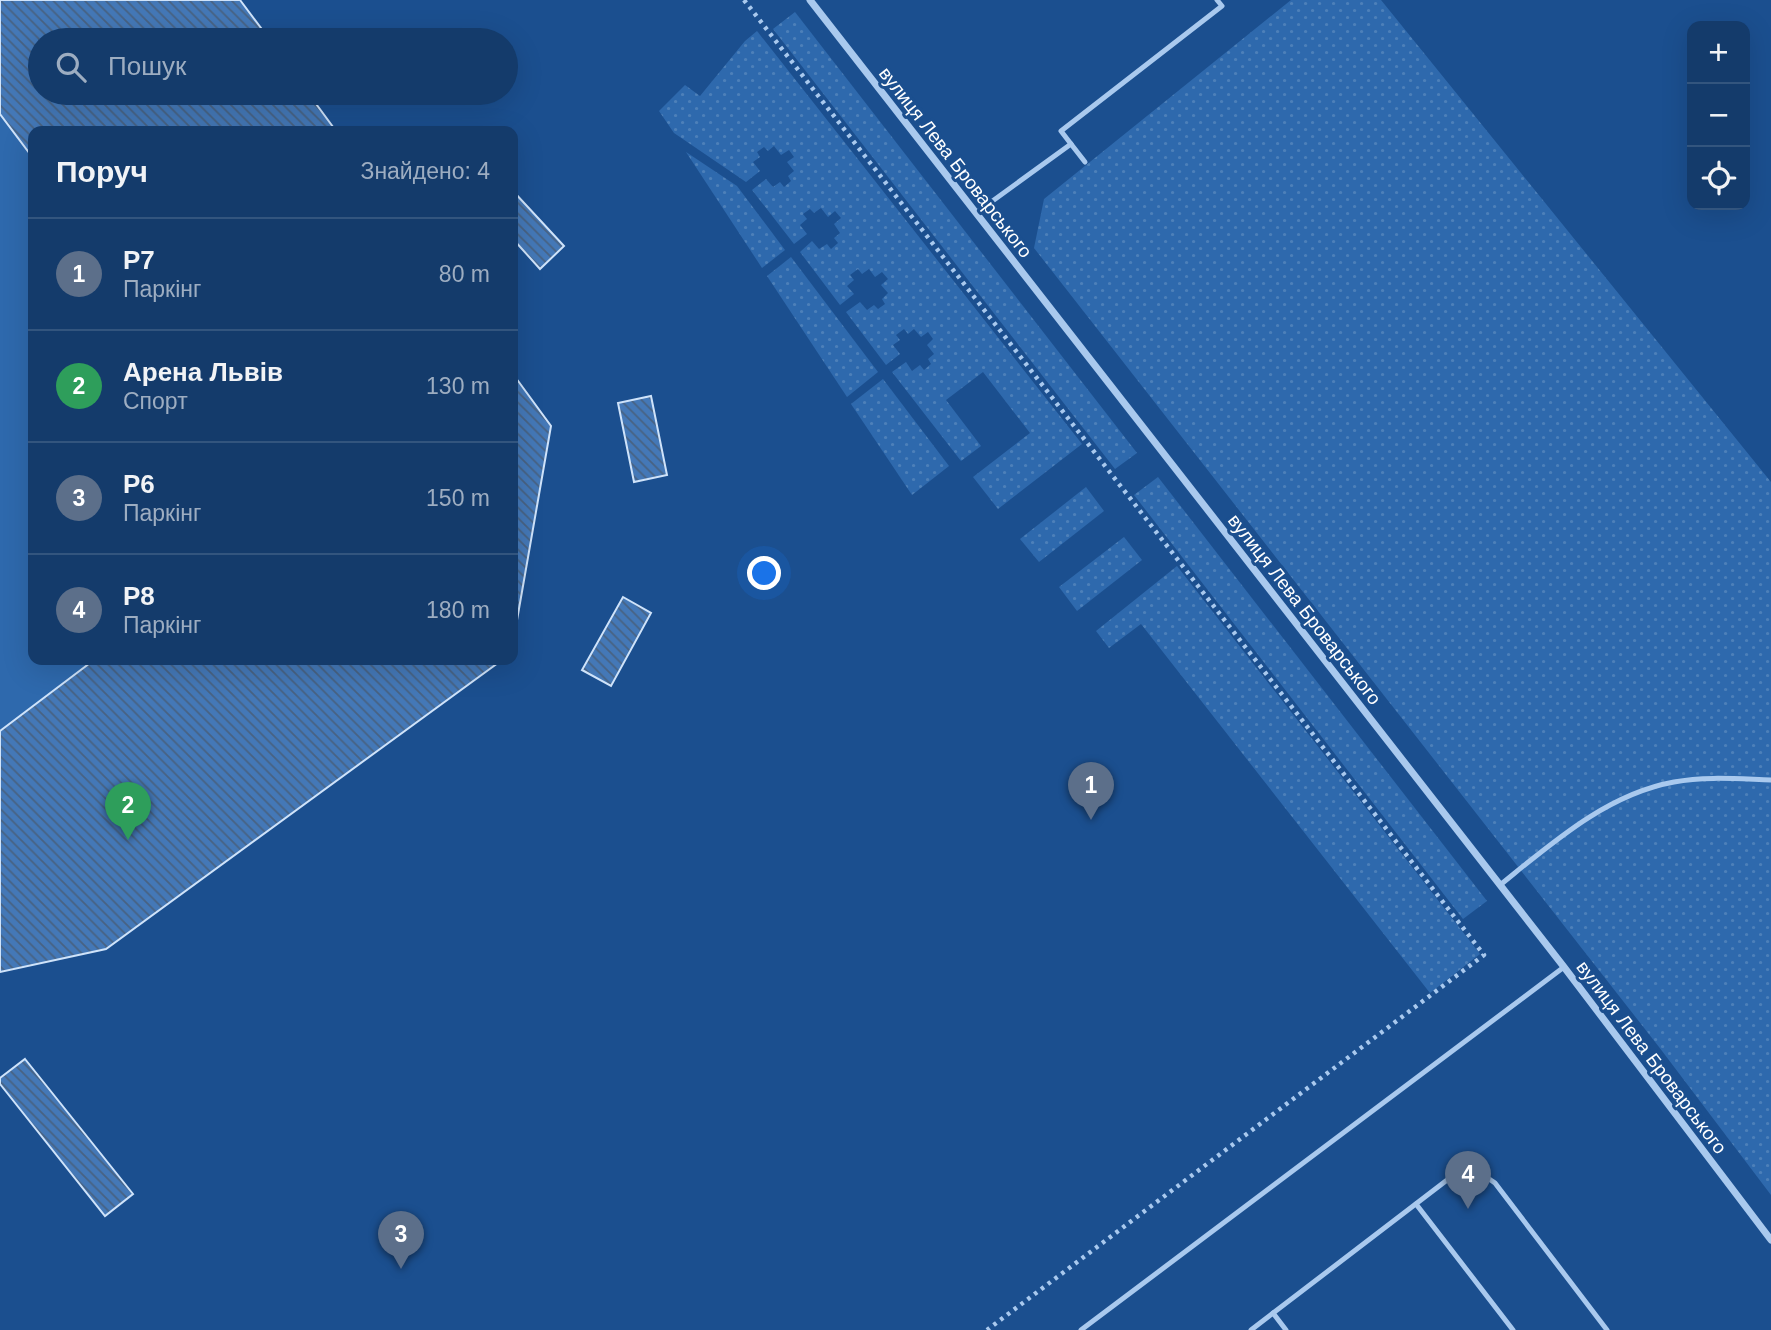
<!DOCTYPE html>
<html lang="uk">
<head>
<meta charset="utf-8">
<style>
	:root { --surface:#143b6b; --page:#1d4271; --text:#f1f3f6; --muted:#9dadc1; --line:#33557e; --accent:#d6ab8b }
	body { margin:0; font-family:Arial,sans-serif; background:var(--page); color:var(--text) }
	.controls { position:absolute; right:21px; top:21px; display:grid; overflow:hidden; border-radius:14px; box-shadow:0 7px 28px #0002 }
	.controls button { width:63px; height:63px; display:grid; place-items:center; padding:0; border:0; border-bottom:2px solid var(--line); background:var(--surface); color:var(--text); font:35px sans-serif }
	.you { position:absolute; left:765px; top:574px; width:24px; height:24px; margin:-18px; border:5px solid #fff; border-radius:50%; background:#1a73e8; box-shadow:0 0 0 10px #1a73e833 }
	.badge { display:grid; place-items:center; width:46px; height:46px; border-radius:50%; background:var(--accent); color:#fff; font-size:23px; font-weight:700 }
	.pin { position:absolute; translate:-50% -58px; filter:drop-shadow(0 2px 4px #0008) }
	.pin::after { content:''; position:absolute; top:37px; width:24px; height:21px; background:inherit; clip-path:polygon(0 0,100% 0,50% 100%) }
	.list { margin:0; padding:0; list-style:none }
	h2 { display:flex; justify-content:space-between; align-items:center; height:91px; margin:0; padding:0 28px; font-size:30px }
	h2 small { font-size:23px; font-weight:400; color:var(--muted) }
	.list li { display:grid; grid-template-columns:46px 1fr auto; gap:21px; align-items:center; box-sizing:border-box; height:112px; padding:0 28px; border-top:2px solid var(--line) }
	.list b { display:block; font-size:26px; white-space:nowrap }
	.list p { margin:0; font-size:23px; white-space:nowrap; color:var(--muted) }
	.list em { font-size:23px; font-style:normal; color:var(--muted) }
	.icon { flex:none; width:38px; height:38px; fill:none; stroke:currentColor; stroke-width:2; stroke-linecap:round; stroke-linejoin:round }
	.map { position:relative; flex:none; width:1771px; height:1330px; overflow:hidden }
	.search { position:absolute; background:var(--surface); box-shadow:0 7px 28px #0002; left:28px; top:28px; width:490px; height:77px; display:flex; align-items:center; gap:18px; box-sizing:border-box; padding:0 24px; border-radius:38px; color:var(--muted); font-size:26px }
	.panel { position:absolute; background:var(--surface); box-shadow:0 7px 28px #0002; left:28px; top:126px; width:490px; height:539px; border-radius:14px }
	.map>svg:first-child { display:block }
</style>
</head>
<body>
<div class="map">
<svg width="1771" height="1330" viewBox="0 0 1771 1330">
	<defs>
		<pattern id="grass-dots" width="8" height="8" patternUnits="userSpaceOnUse" patternTransform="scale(1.75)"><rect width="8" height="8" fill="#2e69ad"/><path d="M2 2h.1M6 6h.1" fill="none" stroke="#4d80b9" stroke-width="1.8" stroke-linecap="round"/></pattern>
		<pattern id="building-back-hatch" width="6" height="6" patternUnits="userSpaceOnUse" patternTransform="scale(1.75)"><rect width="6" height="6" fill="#4478b7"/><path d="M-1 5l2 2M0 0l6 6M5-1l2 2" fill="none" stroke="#486282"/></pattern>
	</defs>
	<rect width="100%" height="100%" fill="#1b4f8f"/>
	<g fill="url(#grass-dots)">
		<polygon points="1291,0 1381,0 1771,482 1771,1195 1659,1047 1034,248 1044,199"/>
		<polygon points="795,12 1137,453 1115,469 773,29"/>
		<polygon points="757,31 1082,444 998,509 973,477 1030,433 983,372 946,400 981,446 961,461 892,372 906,362 912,371 920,365 924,370 931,364 928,359 934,354 927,345 933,339 928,332 921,337 914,329 908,334 904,329 896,335 900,340 893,345 900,354 886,365 846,312 860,302 867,310 874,305 878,309 885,304 882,299 888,293 881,285 888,279 882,272 875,277 869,269 862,274 858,269 850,275 854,280 847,286 854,294 840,305 800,252 812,241 819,249 827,244 831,249 838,243 834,238 840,233 834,224 841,218 835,211 828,217 821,208 814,213 810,209 803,214 807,219 800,225 807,234 794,244 752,190 766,179 773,187 780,182 784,187 791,181 788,176 794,171 787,162 794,157 789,150 781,155 774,146 768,151 764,147 757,152 760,157 753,162 760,171 746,182 674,133 659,111 685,85 700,96 745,41"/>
		<polygon points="686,152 737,186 785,250 762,268"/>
		<polygon points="791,257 878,372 847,397 767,276"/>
		<polygon points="883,379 949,466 912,495 851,404"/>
		<polygon points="1158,477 1487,901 1463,919 1134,495"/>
		<polygon points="1086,487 1104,511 1039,562 1020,539"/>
		<polygon points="1124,537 1142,560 1077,611 1059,587"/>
		<polygon points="1177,566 1480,954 1430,993 1141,624 1109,648 1096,631"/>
	</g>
	<polygon fill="#2e69ad" points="0,114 33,158 33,660 94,660 0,731"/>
	<g fill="url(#building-back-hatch)" stroke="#cfe3fa" stroke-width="2">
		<polygon points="0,0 240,0 270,40 40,40 40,93 308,93 336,131 33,131 33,158 0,114"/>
		<polygon points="513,191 564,246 540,269 513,239"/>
		<polygon points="513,374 551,426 513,643"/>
		<polygon points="651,396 667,475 634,482 618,403"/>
		<polygon points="623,597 651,613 611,686 582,670"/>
		<polygon points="94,660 502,660 106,949 0,972 0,731"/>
		<polygon points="25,1059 133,1194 105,1216 0,1084 0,1078"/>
	</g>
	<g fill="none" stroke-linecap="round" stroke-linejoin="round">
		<polyline stroke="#a9c9ee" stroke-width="4.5" stroke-dasharray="3.5 5" stroke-linecap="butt" points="744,0 1484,955 987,1330"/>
		<g stroke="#a9c9ee" stroke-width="5">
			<polyline points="1071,144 1085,162"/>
			<polyline points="976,213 1071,144 1061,131 1222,6 1217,0"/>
			<path d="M1500,885C1552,843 1607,794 1674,782C1706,776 1739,779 1771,780"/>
			<polyline points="1416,1204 1513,1330"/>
			<polyline points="1273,1313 1286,1330"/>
			<polyline points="1081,1330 1564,967"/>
			<path d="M1251,1330L1451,1177C1469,1170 1479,1171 1495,1183L1607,1330"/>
		</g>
		<polyline stroke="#a9c9ee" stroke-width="7" points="810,0 1564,967 1771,1240"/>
	</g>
	<g text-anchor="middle" stroke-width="6" stroke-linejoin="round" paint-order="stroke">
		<g font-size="19" fill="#fff" stroke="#1b4f8f">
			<text transform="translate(956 162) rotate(52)" y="7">вулиця Лева Броварського</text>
			<text transform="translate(1305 609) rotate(52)" y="7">вулиця Лева Броварського</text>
			<text transform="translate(1652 1057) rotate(53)" y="7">вулиця Лева Броварського</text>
		</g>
	</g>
</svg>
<div class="controls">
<button>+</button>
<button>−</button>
<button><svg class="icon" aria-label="locate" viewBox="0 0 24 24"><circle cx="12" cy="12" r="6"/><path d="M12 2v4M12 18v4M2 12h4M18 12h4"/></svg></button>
</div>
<div class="you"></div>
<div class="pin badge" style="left:1091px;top:820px;background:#5c6f8a">1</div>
<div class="pin badge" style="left:128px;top:840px;background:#2e9e5b">2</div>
<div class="pin badge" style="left:401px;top:1269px;background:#5c6f8a">3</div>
<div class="pin badge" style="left:1468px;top:1209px;background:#5c6f8a">4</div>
<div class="search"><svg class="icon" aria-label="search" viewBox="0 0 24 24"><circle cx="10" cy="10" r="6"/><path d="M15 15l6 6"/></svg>Пошук</div>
<section class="panel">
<h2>Поруч<small>Знайдено: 4</small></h2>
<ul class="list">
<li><span class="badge" style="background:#5c6f8a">1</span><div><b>P7</b><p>Паркінг</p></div><em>80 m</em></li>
<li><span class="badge" style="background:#2e9e5b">2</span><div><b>Арена Львів</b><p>Спорт</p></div><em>130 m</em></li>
<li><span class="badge" style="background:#5c6f8a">3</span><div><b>P6</b><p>Паркінг</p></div><em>150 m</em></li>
<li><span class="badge" style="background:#5c6f8a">4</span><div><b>P8</b><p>Паркінг</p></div><em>180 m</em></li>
</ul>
</section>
</div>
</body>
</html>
